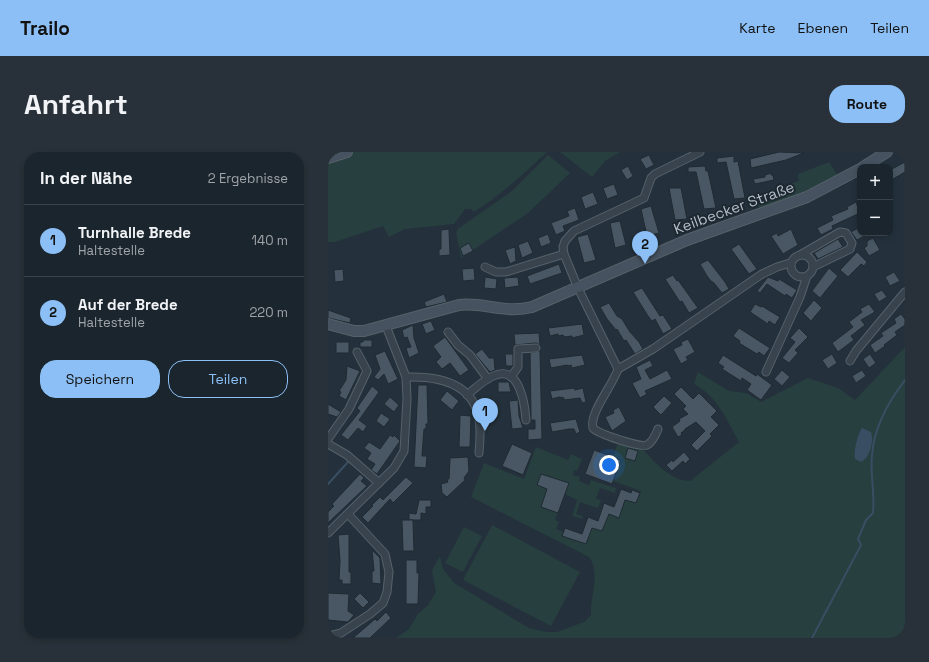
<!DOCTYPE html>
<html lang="de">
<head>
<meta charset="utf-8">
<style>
	:root { --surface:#1b252d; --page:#283139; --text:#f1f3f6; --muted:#a0a5aa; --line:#394249; --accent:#8cbff5 }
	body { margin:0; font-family:"Space Grotesk",sans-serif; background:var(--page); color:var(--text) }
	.controls { position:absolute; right:12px; top:12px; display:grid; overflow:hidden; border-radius:8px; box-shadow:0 2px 6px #0003 }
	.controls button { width:36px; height:36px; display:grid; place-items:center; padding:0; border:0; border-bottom:1px solid var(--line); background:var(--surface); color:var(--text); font:20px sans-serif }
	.you { position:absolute; left:281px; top:313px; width:14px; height:14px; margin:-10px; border:3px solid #fff; border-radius:50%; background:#1a73e8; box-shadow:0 0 0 6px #1a73e833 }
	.badge { display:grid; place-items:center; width:26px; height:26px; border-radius:50%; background:var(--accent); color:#111; font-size:13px; font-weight:700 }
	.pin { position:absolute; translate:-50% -33px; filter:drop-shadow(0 1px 2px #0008) }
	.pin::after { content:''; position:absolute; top:21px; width:14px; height:12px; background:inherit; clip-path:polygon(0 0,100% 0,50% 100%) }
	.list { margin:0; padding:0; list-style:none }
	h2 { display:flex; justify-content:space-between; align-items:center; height:52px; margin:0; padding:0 16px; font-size:17px }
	h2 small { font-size:13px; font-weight:400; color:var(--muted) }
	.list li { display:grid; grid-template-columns:26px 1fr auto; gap:12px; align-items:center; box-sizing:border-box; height:72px; padding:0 16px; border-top:1px solid var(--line) }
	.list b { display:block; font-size:15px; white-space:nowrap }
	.list p { margin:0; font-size:13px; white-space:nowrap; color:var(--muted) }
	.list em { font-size:13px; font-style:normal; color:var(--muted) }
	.actions { display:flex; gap:8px; padding:12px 16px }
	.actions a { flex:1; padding:9px 0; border:1px solid var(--accent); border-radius:16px; text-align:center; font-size:14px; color:var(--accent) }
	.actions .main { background:var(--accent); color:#111 }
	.map { position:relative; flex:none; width:577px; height:486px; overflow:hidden; border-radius:16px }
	header { display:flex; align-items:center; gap:24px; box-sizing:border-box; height:56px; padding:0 20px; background:var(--accent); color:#111 }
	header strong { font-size:19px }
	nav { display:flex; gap:22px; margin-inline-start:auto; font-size:14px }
	.intro { display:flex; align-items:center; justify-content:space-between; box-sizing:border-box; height:96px; padding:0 24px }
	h1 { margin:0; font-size:28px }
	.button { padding:10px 18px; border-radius:16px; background:var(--accent); color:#111; font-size:14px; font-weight:700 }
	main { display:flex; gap:24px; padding:0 24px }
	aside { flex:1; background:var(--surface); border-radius:16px; box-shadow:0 2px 6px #0003 }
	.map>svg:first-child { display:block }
</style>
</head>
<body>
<header>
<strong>Trailo</strong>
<nav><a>Karte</a><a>Ebenen</a><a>Teilen</a></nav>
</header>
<div class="intro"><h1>Anfahrt</h1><a class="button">Route</a></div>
<main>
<aside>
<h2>In der Nähe<small>2 Ergebnisse</small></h2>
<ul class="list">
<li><span class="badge">1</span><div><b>Turnhalle Brede</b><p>Haltestelle</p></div><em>140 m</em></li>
<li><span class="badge">2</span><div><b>Auf der Brede</b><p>Haltestelle</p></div><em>220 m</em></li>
</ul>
<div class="actions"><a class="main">Speichern</a><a>Teilen</a></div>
</aside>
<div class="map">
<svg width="577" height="486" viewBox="0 0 577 486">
	<rect width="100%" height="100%" fill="#24313c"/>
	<g fill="#273f3e">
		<path d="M26,0H219C195,22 173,43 146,60L143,57H137L126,72L77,77L61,85L55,74L7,90H0V9Z"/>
		<polygon points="232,0 292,0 277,9 264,25"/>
		<polygon points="220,3 242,21 200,61 133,106 128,80 131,76 184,39"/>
		<polygon points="501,10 510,24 481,40 432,58 427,44 471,29 470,22"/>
		<path d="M577,195V486H68L81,477L90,462L100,453L108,440L104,418L112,404L115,417L126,431L201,476L218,480H229L256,470L263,463C262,443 273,422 261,405L143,345L156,311L196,327L208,295L240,308L243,302L254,307L249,319L246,318L245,323L252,325L251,329L261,333L263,328L288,336L287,341L272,336L268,347L273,348L270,356L252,350L248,362L255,364L254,367L244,364L249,348L237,342L240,331L213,322L209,333L226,339L224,345L217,343L213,355L230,361L227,368L231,370L228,377L236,380L234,384L258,392L262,382L255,379L257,373L274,379L278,369L270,366L273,359L291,366L287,352L290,345L308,351L313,339L285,329V305L290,290L311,293C324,307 341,329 362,329L411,290C399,268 389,244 366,232L370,220L401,239L418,241L433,250L480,226L510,236L527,248Z"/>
		<polygon points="164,373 252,420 223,474 135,428"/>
		<polygon points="136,375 154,384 135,420 117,411"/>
	</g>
	<path fill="#394e63" d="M534,276L543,280C546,289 542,306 533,310L527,307C525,300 530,281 534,276Z"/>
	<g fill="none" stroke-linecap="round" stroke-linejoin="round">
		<g stroke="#394e63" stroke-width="2">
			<polyline points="0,332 20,310"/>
			<path d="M484,486L533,393L530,387L538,368L545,361C547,342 542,322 544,303C546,275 560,250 577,228"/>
		</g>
	</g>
	<g fill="#485763" stroke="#1f2a33">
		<polygon points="451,0 476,1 458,8 423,16 422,7"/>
		<polygon points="321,3 326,13 318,17 312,7"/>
		<polygon points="406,4 406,10 410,9 417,46 406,47 398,10 389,11 389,6"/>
		<polygon points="577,10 577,20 562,29 562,18"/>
		<polygon points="300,14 305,24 299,28 293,18"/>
		<polygon points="377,14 378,19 380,19 388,56 376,57 368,20 360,20 360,15"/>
		<polygon points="443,21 443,23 445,23 446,28 427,32 425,27 437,25 437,23"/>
		<polygon points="286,32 290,43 279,47 275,36"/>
		<polygon points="341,36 353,36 359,67 347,68"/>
		<polygon points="265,40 270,52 257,57 253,45"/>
		<polygon points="528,50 532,61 504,74 505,77 493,83 489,76 505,68 503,64 520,57 519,55"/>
		<polygon points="323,54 331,81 319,84 313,57"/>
		<polygon points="247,56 251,68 235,74 237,79 228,83 223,71 241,64 239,59"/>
		<polygon points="292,69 298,93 287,96 282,71"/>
		<polygon points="532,75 532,81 542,81 529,88 523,80"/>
		<polygon points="121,77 122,103 111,104 111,97 113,97 113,78"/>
		<polygon points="463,77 470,93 455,102 443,84 449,81 450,84"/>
		<polygon points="220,82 223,91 213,95 210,86"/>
		<polygon points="260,82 268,108 256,111 249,85"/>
		<polygon points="545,86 552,98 541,104 536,96 539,94 539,89"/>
		<polygon points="510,87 515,95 490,107 486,101"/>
		<polygon points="200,89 205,101 194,106 190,93"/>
		<polygon points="141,91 145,99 135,104 132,96"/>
		<polygon points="411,92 429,117 421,122 403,97"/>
		<polygon points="187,95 188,109 182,112 177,98"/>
		<polygon points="529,100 539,110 536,114 533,112 520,125 512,118"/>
		<polygon points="380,108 397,130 401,137 394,141 386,131 383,129 379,124 372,112"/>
		<polygon points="231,112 234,121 202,132 199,124"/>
		<polygon points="146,116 147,128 135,129 134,117"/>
		<polygon points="501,116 510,124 492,146 484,139"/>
		<polygon points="15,117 16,129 7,130 6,118"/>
		<polygon points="566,120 572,129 562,134 557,125"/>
		<polygon points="345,123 349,129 350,128 370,156 361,161 354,149 352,150 337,127"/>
		<polygon points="157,125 169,127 168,137 156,136"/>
		<polygon points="190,125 191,134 177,136 176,126"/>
		<polygon points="440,125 450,129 451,127 469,138 464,146 458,142 457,144 439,132 432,141 429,139"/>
		<polygon points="314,136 332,164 335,163 344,177 335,182 327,167 324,169 320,164 305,140"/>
		<polygon points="554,138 559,145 551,150 546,142"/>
		<polygon points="116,142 119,150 98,155 96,150"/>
		<polygon points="486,148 494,156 483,169 475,161"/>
		<polygon points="281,151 289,164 294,167 302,180 311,190 315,197 307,202 298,188 296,189 289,177 288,178 279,167 272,155"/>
		<polygon points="427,152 433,155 434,154 452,165 447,173 441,169 440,172 422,160"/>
		<polygon points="541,152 547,160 533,168 537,173 523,184 526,188 510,200 504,191 525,175 521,170 534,160 532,157"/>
		<polygon points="0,158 23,166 22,171 0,166"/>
		<polygon points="573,162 577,167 577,173 567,180 569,183 556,193 557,194 547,201 542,193 555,184 553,181 568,171 566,167"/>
		<polygon points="103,169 107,178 98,182 94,172"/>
		<polygon points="254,172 256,183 244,186 244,184 236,185 235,183 230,184 230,182 222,184 220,176"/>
		<polygon points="85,173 86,186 91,201 81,206 78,196 83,195 79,185 76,186 74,178"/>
		<polygon points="411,176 442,196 436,204 431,200 429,202 411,191 412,189 405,184"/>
		<polygon points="471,176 480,185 467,198 470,201 461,211 454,206 467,190 462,186"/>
		<polygon points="211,181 212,193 208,191 187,193 186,182"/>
		<polygon points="117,185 141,218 132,224 122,211 114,217 108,210 113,205 105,194"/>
		<polygon points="360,187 367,200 358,205 360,208 353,212 345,197 354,193 353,190"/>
		<polygon points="35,188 44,188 44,195 32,195 32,190 35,190"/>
		<rect x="8" y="190" width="13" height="11"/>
		<polygon points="154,197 161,206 166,206 167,218 162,220 147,202"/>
		<polygon points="57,199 70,227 60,232 56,222 50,228 46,225 52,217 47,203"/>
		<polygon points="212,199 214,287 200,288 200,277 207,277 207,268 203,268 203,263 202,201"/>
		<polygon points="177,202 185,202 185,214 178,214"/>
		<polygon points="504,202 509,211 500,217 494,208"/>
		<polygon points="542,202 548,211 541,216 535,207"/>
		<polygon points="254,203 257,213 244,216 243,213 240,214 239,213 223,216 221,207"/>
		<polygon points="395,203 428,224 429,222 444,233 433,248 419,238 423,232 414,226 413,229 394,217 396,215 390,211"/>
		<polygon points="322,208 325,214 317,218 322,227 339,218 344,227 317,239 319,242 312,246 304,231 313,227 308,215"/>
		<polygon points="19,214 32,219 18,248 11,244 13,240 11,239 18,228"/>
		<polygon points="454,218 462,225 454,234 446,227"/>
		<polygon points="534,218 538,224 528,231 524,224"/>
		<polygon points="170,230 181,230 183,240 170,240"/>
		<polygon points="90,233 99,233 100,272 98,272 98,277 96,277 94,304 99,304 98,316 86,315"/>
		<polygon points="44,234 51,240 31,268 39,274 35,280 30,276 20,288 13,283 32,259 29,256"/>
		<polygon points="353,235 365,247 371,241 389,259 383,265 391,273 382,282 384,284 369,299 363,293 377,279 368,270 357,277 357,278 353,281 354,283 350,285 344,275 352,269 351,267 360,262 355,257 358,254 346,242"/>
		<polygon points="246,236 247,238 255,236 258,250 254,251 252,246 236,248 236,246 231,245 224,247 222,239"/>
		<polygon points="119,239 131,249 124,258 112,248"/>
		<polygon points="336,244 344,251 333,263 325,255"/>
		<polygon points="62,245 71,253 66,260 56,252"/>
		<polygon points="190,248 191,264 195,276 184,277 181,249"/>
		<polygon points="0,252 13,260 9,265 0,262"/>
		<polygon points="291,255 298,269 284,279 277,265 286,261 285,258"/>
		<polygon points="53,261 62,267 56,275 48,269"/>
		<polygon points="132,263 143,264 142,295 131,295"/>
		<polygon points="248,267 252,280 248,282 246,277 241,277 224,280 222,271"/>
		<polygon points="62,283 65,285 66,283 72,289 49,322 43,318 47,312 39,307 43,301 36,296 41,290 52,297"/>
		<polygon points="184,292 204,301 195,323 174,314"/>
		<polygon points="300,296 310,299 307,309 297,306"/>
		<polygon points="266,298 293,308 284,332 257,322"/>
		<polygon points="356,300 362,307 357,312 355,309 344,319 338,313 344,308 345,310"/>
		<polygon points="140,305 141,319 136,326 137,328 119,345 114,341 113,332 120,330 119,327 121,327 122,306"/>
		<polygon points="32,322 36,326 33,329 39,334 0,371 0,360 6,354 4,352"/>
		<polygon points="213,322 241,331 230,361 213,355 219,337 209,333"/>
		<polygon points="78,325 85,331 65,351 62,347 40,371 34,365 45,354 44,353 52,345 55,348"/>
		<polygon points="293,337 303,341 304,338 312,341 308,351 297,348 291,366 281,362 274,379 264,376 258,392 234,384 237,376 254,382 260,365 270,369 276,351 286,355"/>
		<polygon points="91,348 103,348 103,355 98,355 98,362 93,361 93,368 81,368 81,361 88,362"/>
		<polygon points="74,368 85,368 86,399 75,399"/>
		<polygon points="21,382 21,420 23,420 23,432 14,432 14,428 11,428 12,409 10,383"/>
		<polygon points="44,398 52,406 53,432 44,431 44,419 46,419"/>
		<polygon points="78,408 89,408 89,421 91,421 90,452 78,452"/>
		<polygon points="0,441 21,442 20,459 26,463 20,470 0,468"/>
		<polygon points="32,441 41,450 35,456 26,447"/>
		<polygon points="58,460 63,466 42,486 25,486 47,467 49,469"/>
	</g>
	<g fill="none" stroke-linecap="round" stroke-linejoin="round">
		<g stroke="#56616a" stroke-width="9">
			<g id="minor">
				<circle cx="474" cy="114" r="11"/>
				<polyline points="472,103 512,80 518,81 524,91 522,97 485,115"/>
				<polyline points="157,115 168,120 178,120 236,102"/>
				<polyline points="120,180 130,193 142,203 160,227"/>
				<polyline points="522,209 528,199 577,140"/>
				<polyline points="290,217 325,197 434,122 449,115 462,111"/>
				<polyline points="438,220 472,145 479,124"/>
				<path d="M78,225C109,224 145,230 151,267C153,278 152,290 151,301"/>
				<polyline points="183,225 190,215 190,197 208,196"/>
				<path d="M139,243C148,236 157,226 168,223C192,214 197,254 198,268"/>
				<path d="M330,277C328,282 325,290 319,293C313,296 270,282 265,276C261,261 285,233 290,217L250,136L236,102L235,95L237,89L246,79L316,46L323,26L327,22L372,0"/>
				<polyline points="0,287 21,257 39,219 29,200"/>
				<polyline points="0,292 19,303 51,331"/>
				<polyline points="0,381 66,316 76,299 79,247 78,225 58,174"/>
				<polyline points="0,484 13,481 42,462 55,451 59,440 61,420 57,402 20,362"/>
			</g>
		</g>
		<g stroke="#56616a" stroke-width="12">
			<g id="secondary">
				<polyline points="0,6 19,0"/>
				<polyline points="535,15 559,0"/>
				<path d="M0,172L26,179H36L131,153C156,150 177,162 204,155L359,88L479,45L532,17"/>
			</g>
		</g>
		<use href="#minor" stroke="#38434d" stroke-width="7"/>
		<use href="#secondary" stroke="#46525f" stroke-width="10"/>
	</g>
	<g text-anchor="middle" stroke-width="4" stroke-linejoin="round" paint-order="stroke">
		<g font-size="15" fill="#b4bec8" stroke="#1d2831">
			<text transform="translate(406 56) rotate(-20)" y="5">Keilbecker Straße</text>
		</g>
	</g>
</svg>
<div class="controls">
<button>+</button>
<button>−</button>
</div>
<div class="you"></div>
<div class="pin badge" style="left:157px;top:279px">1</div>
<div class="pin badge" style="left:317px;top:112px">2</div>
</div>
</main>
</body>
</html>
